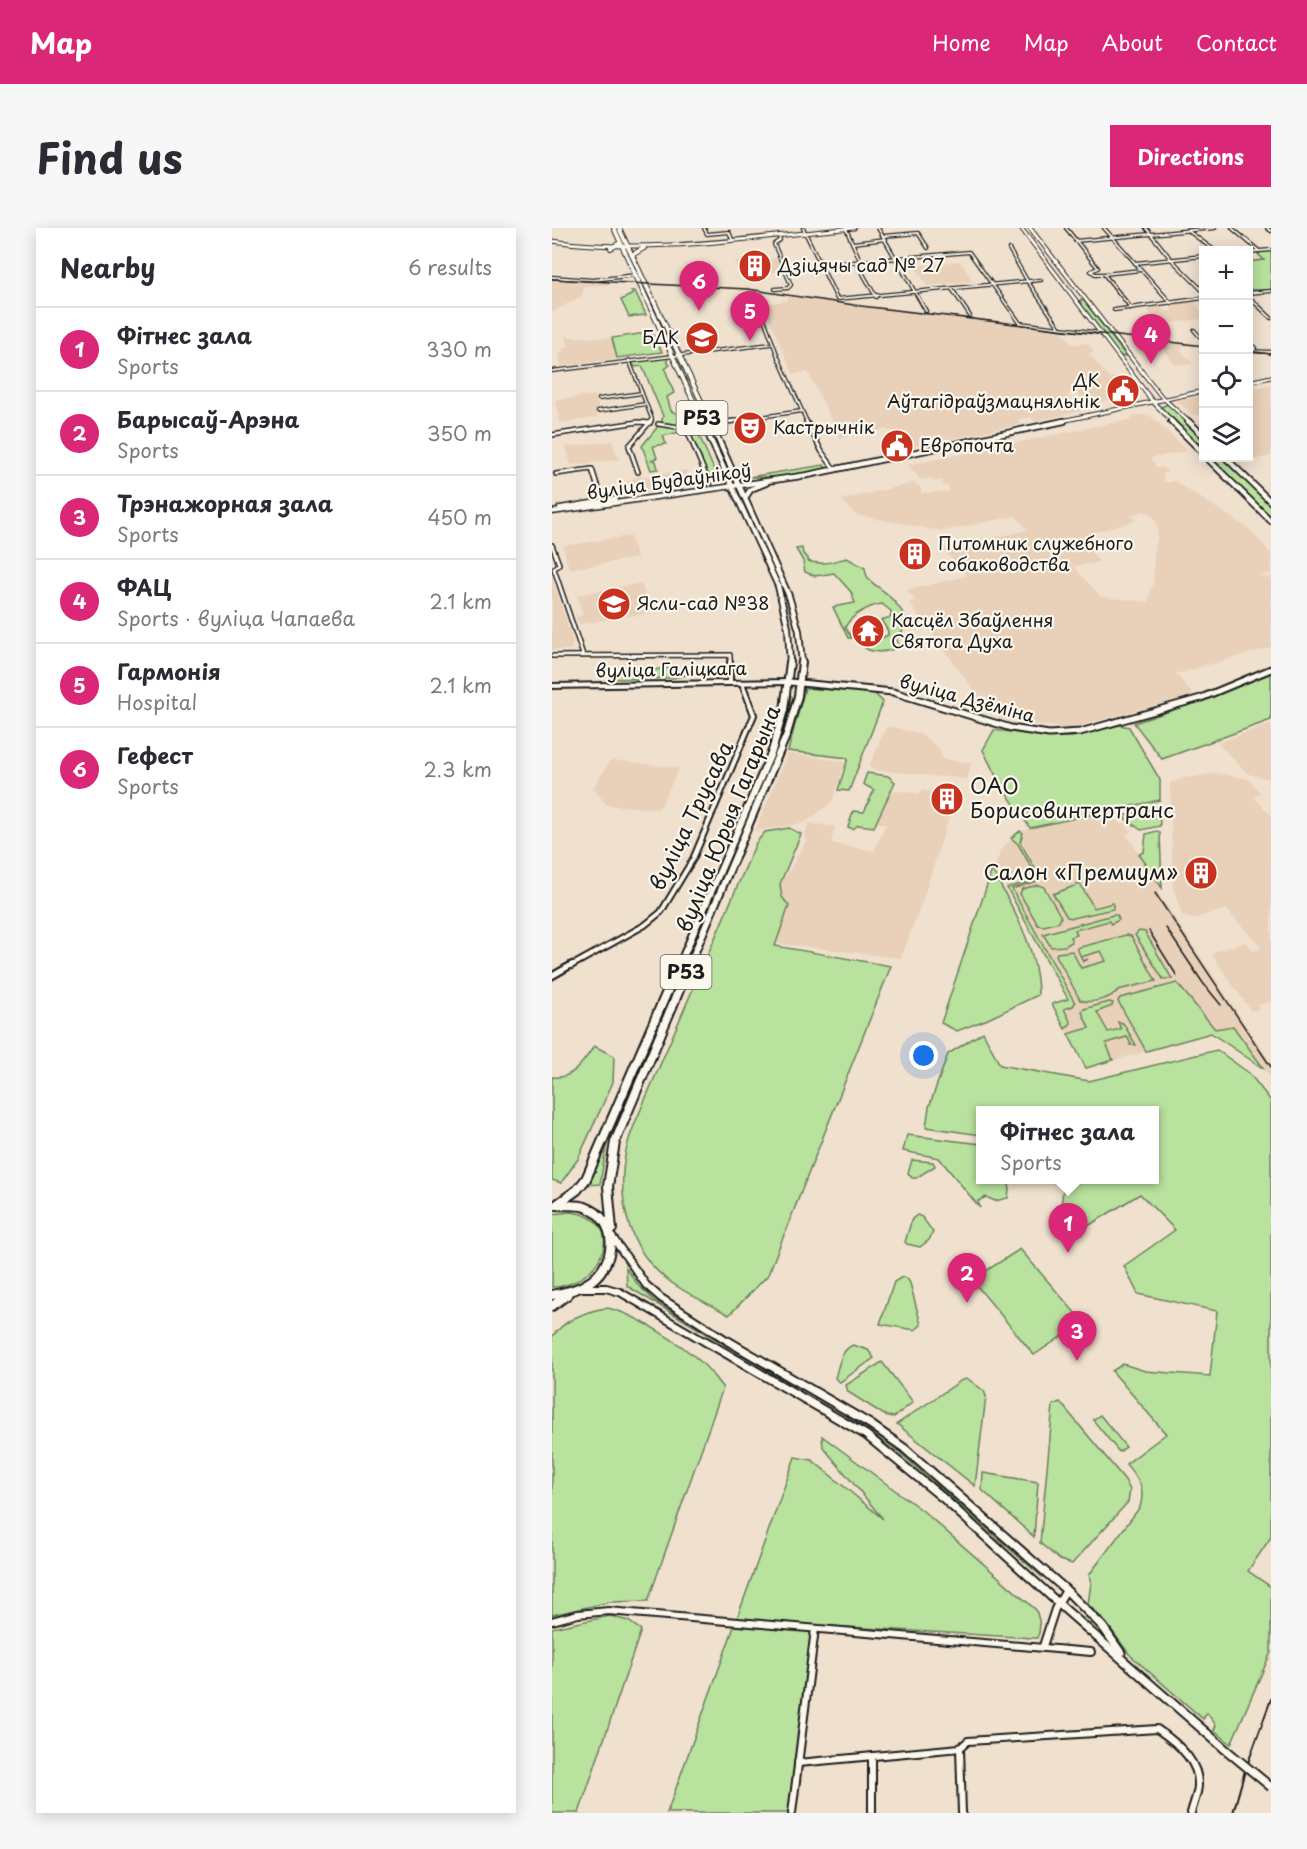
<!DOCTYPE html>
<html lang="en">
<head>
<meta charset="utf-8">
<style>
	:root { --surface:#fff; --page:#f7f7f7; --text:#2b2b33; --muted:#7c7c81; --line:#e1e1e2; --accent:#db2777 }
	body { margin:0; font-family:"Playpen Sans",sans-serif; background:var(--page); color:var(--text) }
	.controls { position:absolute; right:18px; top:18px; display:grid; overflow:hidden; border-radius:0px; box-shadow:0 3px 15px #0003 }
	.controls button { width:54px; height:54px; display:grid; place-items:center; padding:0; border:0; border-bottom:2px solid var(--line); background:var(--surface); color:var(--text); font:30px sans-serif }
	.you { position:absolute; left:372px; top:828px; width:21px; height:21px; margin:-15px; border:4px solid #fff; border-radius:50%; background:#1a73e8; box-shadow:0 0 0 9px #1a73e833 }
	.badge { display:grid; place-items:center; width:39px; height:39px; border-radius:50%; background:var(--accent); color:#fff; font-size:20px; font-weight:700 }
	.pin { position:absolute; translate:-50% -50px; filter:drop-shadow(0 2px 3px #0008) }
	.pin::after { content:''; position:absolute; top:32px; width:21px; height:18px; background:inherit; clip-path:polygon(0 0,100% 0,50% 100%) }
	.popup { position:absolute; left:424px; top:878px; width:183px; height:78px; box-sizing:border-box; display:grid; place-content:center; border-radius:0px; background:var(--surface); filter:drop-shadow(0 2px 4px #0005); font-size:20px; white-space:nowrap; color:var(--muted) }
	.popup b { font-size:22px; color:var(--text) }
	.popup::after { content:''; position:absolute; left:50%; top:100%; margin-left:-12px; border:12px solid transparent; border-top-color:var(--surface) }
	.list { margin:0; padding:0; list-style:none }
	h2 { display:flex; justify-content:space-between; align-items:center; height:78px; margin:0; padding:0 24px; font-size:26px }
	h2 small { font-size:20px; font-weight:400; color:var(--muted) }
	.list li { display:grid; grid-template-columns:39px 1fr auto; gap:18px; align-items:center; box-sizing:border-box; height:84px; padding:0 24px; border-top:2px solid var(--line) }
	.list b { display:block; font-size:22px; white-space:nowrap }
	.list p { margin:0; font-size:20px; white-space:nowrap; color:var(--muted) }
	.list em { font-size:20px; font-style:normal; color:var(--muted) }
	.icon { flex:none; width:33px; height:33px; fill:none; stroke:currentColor; stroke-width:2; stroke-linecap:round; stroke-linejoin:round }
	.map { position:relative; flex:none; width:719px; height:1585px; overflow:hidden; border-radius:0px }
	header { display:flex; align-items:center; gap:36px; box-sizing:border-box; height:84px; padding:0 30px; background:var(--accent); color:#fff }
	header strong { font-size:28px }
	nav { display:flex; gap:33px; margin-inline-start:auto; font-size:21px }
	.intro { display:flex; align-items:center; justify-content:space-between; box-sizing:border-box; height:144px; padding:0 36px }
	h1 { margin:0; font-size:42px }
	.button { padding:15px 27px; border-radius:0px; background:var(--accent); color:#fff; font-size:21px; font-weight:700 }
	main { display:flex; gap:36px; padding:0 36px }
	aside { flex:1; background:var(--surface); border-radius:0px; box-shadow:0 3px 15px #0003 }
	.map>svg:first-child { display:block }
</style>
</head>
<body>
<header>
<strong>Map</strong>
<nav><a>Home</a><a>Map</a><a>About</a><a>Contact</a></nav>
</header>
<div class="intro"><h1>Find us</h1><a class="button">Directions</a></div>
<main>
<aside>
<h2>Nearby<small>6 results</small></h2>
<ul class="list">
<li><span class="badge">1</span><div><b>Фітнес зала</b><p>Sports</p></div><em>330 m</em></li>
<li><span class="badge">2</span><div><b>Барысаў-Арэна</b><p>Sports</p></div><em>350 m</em></li>
<li><span class="badge">3</span><div><b>Трэнажорная зала</b><p>Sports</p></div><em>450 m</em></li>
<li><span class="badge">4</span><div><b>ФАЦ</b><p>Sports · вуліца Чапаева</p></div><em>2.1 km</em></li>
<li><span class="badge">5</span><div><b>Гармонія</b><p>Hospital</p></div><em>2.1 km</em></li>
<li><span class="badge">6</span><div><b>Гефест</b><p>Sports</p></div><em>2.3 km</em></li>
</ul>
</aside>
<div class="map">
<svg width="719" height="1585" viewBox="0 0 719 1585">
	<rect width="100%" height="100%" fill="#f0e0ce"/>
	<filter id="ink" filterUnits="userSpaceOnUse"><feTurbulence type="fractalNoise" baseFrequency=".0167" numOctaves="2"/><feDisplacementMap in="SourceGraphic" scale="12" xChannelSelector="R" yChannelSelector="G"/><feConvolveMatrix kernelMatrix="1 2 1 2 8 2 1 2 1" color-interpolation-filters="sRGB"/></filter>
	<g filter="url(#ink)">
		<g fill="#e8d0b9" fill-rule="evenodd">
			<polygon points="224,30 231,43 188,46 183,33"/>
			<polygon points="408,33 421,53 375,58 363,38"/>
			<polygon points="0,52 56,54 56,57 32,58 30,68 0,84"/>
			<polygon points="237,69 510,103 521,117 536,115 542,124 536,125 557,150 568,149 574,151 579,160 574,160 576,164 573,168 538,176 525,165 513,167 530,183 483,193 479,189 468,191 466,192 469,196 359,219 345,205 333,201 288,210 286,207 289,206 287,201 284,201 257,146 255,144 241,146 211,76 234,73"/>
			<polygon points="641,73 651,85 651,91 607,96 595,80 608,78 613,83 620,83 618,76"/>
			<polygon points="14,109 59,110 66,128 65,131 9,138 7,126 11,125 11,120 17,119"/>
			<polygon points="613,115 631,117 629,123 641,136 623,137 608,116"/>
			<polygon points="719,157 719,228 686,235 681,230 696,230 697,162"/>
			<polygon points="42,167 48,183 44,184 46,189 8,195 3,172"/>
			<polygon points="651,167 651,189 648,186 640,187 625,173"/>
			<path d="M588,187L599,188L636,223L598,230L605,240L611,239L616,244L611,246L612,255L622,253L697,301L719,326V345L706,348L719,350V419L624,446L642,467L515,501L447,490L446,489L448,488L433,467L427,469L357,375L363,372L355,362L415,348L391,321L476,302L463,288L390,303L304,287L289,272L362,255L369,260V265L397,264L396,257L388,258L392,255L389,252L384,253L379,250L369,252L356,237L581,191L580,188ZM591,283L597,285L604,292L606,305L602,329L601,358L599,359L596,374L549,369L505,320L522,338L547,334L537,321L556,319L555,315L542,314L537,310L543,308L540,305L585,292L578,287Z"/>
			<polygon points="60,213 67,231 19,237 14,219"/>
			<polygon points="134,242 138,253 127,256 79,264 75,253 86,249"/>
			<polygon points="78,308 85,330 17,341 11,318"/>
			<polygon points="0,348 21,414 18,422 0,422"/>
			<polygon points="89,355 98,385 27,396 24,389 31,387 25,367"/>
			<polygon points="719,496 719,551 696,546 666,515"/>
			<polygon points="334,499 341,499 371,507 388,522 390,531 419,535 415,551 323,542 317,539"/>
			<polygon points="236,525 293,534 280,574 252,595 203,603"/>
			<polygon points="59,532 101,537 127,540 107,581 55,577 41,560"/>
			<polygon points="664,545 696,551 709,565 701,569 719,587 719,773 705,777 707,781 699,783 660,727 664,723 694,714 701,723 710,720 674,681 640,691 630,687 621,660 618,555 629,551"/>
			<polygon points="340,562 367,566 369,562 404,567 370,674 349,730 196,712 255,612 252,610 257,595 283,599 279,615 322,623 334,596 325,594"/>
			<polygon points="547,585 555,592 564,590 568,596 573,595 579,604 574,606 609,660 606,665 719,835 719,851 712,841 659,805 534,840 500,776 516,771 443,639 449,621 468,603"/>
		</g>
		<g fill="#b8e29e" stroke="#6a7f5d" stroke-width="1.5">
			<polygon points="719,23 719,62 700,62 697,59 696,34 712,32 705,25"/>
			<polygon points="79,63 83,63 94,87 77,89 69,72 81,66"/>
			<polygon points="529,72 532,73 574,128 568,128 527,73"/>
			<polygon points="100,104 110,124 65,130 60,110"/>
			<polygon points="116,128 115,134 118,137 113,141 122,165 115,169 119,183 128,187 138,187 143,198 109,196 111,188 90,138 83,139 79,133"/>
			<polygon points="616,176 651,209 651,220 609,179"/>
			<polygon points="107,197 131,201 132,203 111,208 114,216 101,218 105,230 100,232 104,233 106,241 99,242 90,218"/>
			<polygon points="144,200 163,244 165,250 163,251 157,251 136,202"/>
			<polygon points="659,230 672,230 719,276 719,289"/>
			<polygon points="272,237 275,241 235,249 197,249"/>
			<path d="M250,320L251,326L256,330V333C269,338 282,333 295,330L313,340C314,355 326,357 336,367C344,375 351,383 356,394L348,407L344,410L347,416L346,419C335,425 308,428 310,410L328,411L336,407V403L329,392L339,389V383L330,376C317,378 298,387 293,400L300,410H296L281,379L303,375L299,364L282,345L263,348L253,344L251,333L244,321Z"/>
			<polygon points="112,440 130,443 134,447 121,450 68,451 61,450 56,445 78,441 93,444"/>
			<polygon points="719,445 719,492 610,531 582,495 648,473"/>
			<polygon points="253,460 322,465 331,474 297,563 286,562 296,530 236,523"/>
			<polygon points="239,467 236,494 230,509 55,914 48,956 35,957 226,518"/>
			<polygon points="568,497 577,499 608,552 608,572 478,600 446,552 431,522 442,502 501,509 520,509"/>
			<polygon points="315,545 336,548 343,554 322,599 306,597 301,601 296,599 301,583 312,584 322,562 311,556"/>
			<polygon points="607,579 608,598 589,602 570,588"/>
			<path d="M237,600L249,606L228,656L230,669L237,678L223,718L339,738L216,1047L177,1087C156,1075 132,1065 113,1050C67,1012 61,946 83,895L204,615L213,604Z"/>
			<polygon points="468,603 471,605 468,614 488,649 485,653 460,661 523,775 521,778 512,781 519,795 513,801 500,776 516,771 455,660 483,652 484,647 466,616 459,610"/>
			<polygon points="605,603 608,605 610,660 587,626 592,624 594,606"/>
			<path d="M440,642C461,680 486,722 486,767L436,791L405,803L389,795Z"/>
			<polygon points="528,656 542,680 561,675 561,681 521,690 515,689 501,666"/>
			<polygon points="486,657 492,659 509,689 507,694 492,698 486,697 468,666 470,661"/>
			<polygon points="561,687 565,687 567,692 559,696 557,693 523,702 525,707 518,709 520,714 513,718 499,719 491,706"/>
			<polygon points="587,703 593,704 620,751 611,751 583,707"/>
			<path d="M574,707L579,708L604,753L566,762C560,771 538,776 528,772L504,727L505,725L520,723L529,740L554,733L549,723L529,729L531,733L536,731L531,734L525,720Z"/>
			<polygon points="625,755 663,801 681,798 712,841 659,805 594,823 566,773 568,770"/>
			<polygon points="557,774 561,775 560,778 545,784 556,804 569,801 566,794 571,795 584,817 577,817 579,816 575,809 554,815 561,832 534,840 516,806 537,800 530,784 532,781"/>
			<path d="M431,804L448,837L537,853L665,822L697,845L719,873V1309L696,1343L719,1359V1424L679,1516L662,1502L664,1497L655,1485L651,1491L578,1427L555,1396L536,1376L539,1355L537,1347L588,1279C594,1259 586,1251 574,1236L614,1206L560,1143L571,1136L593,1143L658,1148L665,1083L586,1066L572,1038L623,1002L588,966L536,998L509,980L512,952H603V882H429V907L374,899L377,879L396,826Z"/>
			<path d="M42,818L62,828L61,854L26,931L9,955L0,952V849C21,852 32,833 42,818Z"/>
			<polygon points="355,907 429,916 429,952 458,952 456,970 443,973 434,969 426,973 428,980 387,930 351,923"/>
			<polygon points="360,932 381,934 383,938 364,950 360,950 356,945"/>
			<path d="M19,984C79,992 49,1058 0,1059V986Z"/>
			<polygon points="365,987 370,989 381,1004 377,1012 368,1019 355,1016 353,1014 360,991"/>
			<polygon points="468,1021 531,1094 482,1127 420,1052"/>
			<polygon points="74,1040 86,1057 103,1073 243,1159 75,1058"/>
			<polygon points="350,1049 355,1050 358,1055 369,1097 363,1102 328,1096 342,1054"/>
			<path d="M54,1080C79,1083 131,1117 150,1135C158,1142 164,1152 171,1160L96,1373L58,1374L0,1387V1109C12,1092 34,1083 54,1080Z"/>
			<path d="M301,1117L316,1122L322,1130L288,1154L283,1150C287,1138 288,1122 301,1117Z"/>
			<polygon points="330,1134 361,1174 342,1189 334,1188 296,1164 294,1157"/>
			<polygon points="416,1151 432,1163 434,1168 423,1258 345,1196 410,1152"/>
			<polygon points="508,1174 573,1252 578,1262 576,1274 520,1336 508,1332 488,1315 501,1177"/>
			<path d="M282,1179C359,1224 426,1287 491,1347L490,1349L349,1226Z"/>
			<polygon points="548,1187 574,1219 567,1224 541,1192"/>
			<path d="M270,1208L371,1283L484,1382C487,1391 490,1401 485,1410H482L262,1397L236,1585H115L243,1229L260,1232L331,1291L271,1219Z"/>
			<polygon points="431,1245 486,1254 482,1309 430,1262"/>
			<polygon points="58,1388 76,1393 89,1402 27,1585 0,1585 0,1400"/>
		</g>
		<g fill="none" stroke-linecap="round" stroke-linejoin="round">
			<g stroke="#1c1c1c" stroke-width="4.5">
				<g id="minor-far4">
					<polyline points="152,0 155,6 177,4 180,11"/>
					<polyline points="251,0 285,71 489,52"/>
					<polyline points="326,0 374,83"/>
					<polyline points="514,0 546,40 539,43 543,46 552,46 579,80"/>
					<polyline points="552,0 619,75"/>
					<polyline points="594,0 619,31 652,64"/>
					<polyline points="680,0 707,23"/>
					<polyline points="715,0 719,3"/>
					<polyline points="294,1 308,32 305,35 324,69"/>
					<polyline points="635,2 662,22"/>
					<polyline points="332,8 366,5 376,20"/>
					<polyline points="523,13 663,0"/>
					<polyline points="301,15 334,11"/>
					<polyline points="457,21 476,54 508,100"/>
					<polyline points="696,24 719,22"/>
					<polyline points="583,35 652,28"/>
					<polyline points="232,40 417,24 468,95 549,105"/>
					<polyline points="552,46 589,42"/>
					<polyline points="0,49 41,52 84,47"/>
					<polyline points="223,61 236,60 239,57 222,16 228,12 227,7"/>
					<polyline points="400,61 418,88"/>
					<polyline points="696,65 719,63"/>
					<polyline points="203,66 226,129 255,194"/>
					<polyline points="696,68 719,90"/>
					<polyline points="562,82 652,70"/>
					<polyline points="642,102 652,113"/>
					<polyline points="696,113 703,120 701,123"/>
					<polyline points="696,123 719,124"/>
					<polyline points="77,132 100,191 97,194"/>
					<polyline points="0,143 219,116"/>
					<polyline points="47,171 90,165"/>
					<polyline points="46,183 94,176"/>
					<polyline points="85,194 89,194"/>
					<polyline points="174,194 250,183"/>
				</g>
			</g>
			<g stroke="#1c1c1c" stroke-width="6">
				<g id="minor-far3">
					<polyline points="254,193 270,224 283,242"/>
					<polyline points="174,194 183,193"/>
					<polyline points="106,196 134,200 154,198"/>
					<polyline points="134,200 158,257"/>
					<polyline points="0,207 86,194 98,195"/>
					<polyline points="86,244 77,218 99,193"/>
					<polyline points="4,246 40,241 50,273"/>
					<polyline points="0,317 7,336 2,341 31,427"/>
					<polyline points="0,428 178,427 178,436"/>
				</g>
			</g>
			<g stroke="#1c1c1c" stroke-width="8">
				<g id="minor-far2">
					<polyline points="178,434 178,455"/>
					<polyline points="0,458 238,454"/>
					<polyline points="19,738 93,697 109,684 141,631 202,487 190,455"/>
				</g>
			</g>
			<g stroke="#1c1c1c" stroke-width="9">
				<polyline id="minor-far1" points="0,748 21,736"/>
			</g>
			<g stroke="#1c1c1c" stroke-width="10">
				<g id="minor">
					<polyline points="0,1393 26,1386 56,1383 539,1424"/>
					<polyline points="491,1418 503,1381 514,1362"/>
					<polyline points="408,1520 410,1585"/>
					<polyline points="320,1528 320,1585"/>
					<path d="M246,1535L408,1520L416,1513L605,1501C623,1513 647,1533 646,1557C646,1566 641,1576 639,1585"/>
					<polyline points="240,1585 263,1401"/>
				</g>
			</g>
			<g stroke="#1c1c1c" stroke-width="5">
				<path id="tertiary-far3" d="M0,13C97,27 204,9 302,0"/>
			</g>
			<g stroke="#1c1c1c" stroke-width="7">
				<g id="tertiary-far2">
					<polyline points="8,280 64,271"/>
					<polyline points="0,284 188,257"/>
				</g>
			</g>
			<g stroke="#1c1c1c" stroke-width="10">
				<g id="tertiary-far1">
					<polyline points="61,1010 94,1057 109,1070 179,1115"/>
					<polyline points="28,1060 54,1060 68,1064 155,1115"/>
				</g>
			</g>
			<g stroke="#1c1c1c" stroke-width="11">
				<g id="tertiary">
					<polyline points="153,1113 314,1207 391,1270 516,1384 673,1521"/>
					<polyline points="176,1113 318,1196 352,1220 514,1362 551,1399 569,1425"/>
				</g>
			</g>
			<g stroke="#1c1c1c" stroke-width="5">
				<g id="secondary-far2">
					<polyline points="469,0 601,174 621,194"/>
					<polyline points="478,0 609,168 637,194"/>
					<polyline points="696,154 719,149"/>
					<polyline points="505,194 652,163"/>
				</g>
			</g>
			<g stroke="#1c1c1c" stroke-width="8">
				<g id="secondary-far1">
					<polyline points="619,193 652,226"/>
					<polyline points="636,193 652,208"/>
					<polyline points="655,230 719,293"/>
					<polyline points="674,230 719,274"/>
					<polyline points="188,257 256,247 512,193"/>
				</g>
			</g>
			<g stroke="#1c1c1c" stroke-width="9">
				<polyline id="secondary" points="238,454 341,464 459,500 497,506 528,504 649,470 719,441"/>
			</g>
			<g stroke="#1c1c1c" stroke-width="6">
				<g id="primary-far3">
					<polyline points="62,0 151,194"/>
					<polyline points="67,0 159,194"/>
					<polyline points="59,20 68,15"/>
					<polyline points="80,27 92,20"/>
				</g>
			</g>
			<g stroke="#1c1c1c" stroke-width="8">
				<g id="primary-far2">
					<polyline points="150,193 226,358 236,400 238,436"/>
					<polyline points="158,193 237,368 247,403 250,436"/>
					<polyline points="193,270 199,261 214,255"/>
				</g>
			</g>
			<g stroke="#1c1c1c" stroke-width="10">
				<g id="primary-far1">
					<polyline points="127,738 220,523 232,482 238,434"/>
					<polyline points="137,738 235,506 246,468 250,434"/>
				</g>
			</g>
			<g stroke="#1c1c1c" stroke-width="12">
				<g id="primary">
					<polyline points="4,977 25,962 34,951 127,736"/>
					<polyline points="60,1001 56,958 63,914 138,736"/>
					<path d="M0,1067C15,1064 26,1062 39,1053C65,1034 67,991 33,979C25,976 14,978 5,977"/>
					<polyline points="0,1078 15,1067"/>
				</g>
			</g>
			<use href="#minor-far4" stroke="#fbf7ec" stroke-width="2"/>
			<use href="#minor-far3" stroke="#fbf7ec" stroke-width="3"/>
			<use href="#minor-far2" stroke="#fbf7ec" stroke-width="4"/>
			<use href="#minor-far1" stroke="#fbf7ec" stroke-width="4.5"/>
			<use href="#minor" stroke="#fbf7ec" stroke-width="6"/>
			<use href="#tertiary-far3" stroke="#fbf7ec" stroke-width="3"/>
			<use href="#tertiary-far2" stroke="#fbf7ec" stroke-width="4"/>
			<use href="#tertiary-far1" stroke="#fbf7ec" stroke-width="6"/>
			<use href="#tertiary" stroke="#fbf7ec" stroke-width="7"/>
			<use href="#secondary-far2" stroke="#fbf7ec" stroke-width="3"/>
			<use href="#secondary-far1" stroke="#fbf7ec" stroke-width="4.5"/>
			<use href="#secondary" stroke="#fbf7ec" stroke-width="5"/>
			<use href="#primary-far3" stroke="#fbf7ec" stroke-width="4"/>
			<use href="#primary-far2" stroke="#fbf7ec" stroke-width="4.5"/>
			<use href="#primary-far1" stroke="#fbf7ec" stroke-width="6"/>
			<use href="#primary" stroke="#fbf7ec" stroke-width="8"/>
			<g stroke="#1c1c1c" stroke-width="1.5">
				<polyline points="0,51 195,61 309,78 652,118"/>
				<polyline points="696,123 719,126"/>
				<polyline points="603,665 719,839"/>
				<polyline points="614,700 651,755 669,777"/>
				<polyline points="597,703 625,748"/>
			</g>
			<polyline stroke="#1c1c1c" stroke-width="2" points="681,1585 692,1546 719,1471"/>
			<g stroke="#1c1c1c" stroke-width="11" stroke-linecap="butt">
				<polyline id="tertiary-bridge" points="673,1521 719,1559"/>
			</g>
			<use href="#tertiary-bridge" stroke="#fbf7ec" stroke-width="7"/>
		</g>
	</g>
	<defs>
		<g id="building-disc" transform="scale(1.725)"><circle r="9.5" fill="#c8321e" stroke="#fbf7ec"/><path d="M-4-6H4V6H1V3H-1V6H-4ZM-2.5-4.3h1.7v1.8h-1.7ZM.8-4.3h1.7v1.8H.8ZM-2.5-1h1.7V.8h-1.7ZM.8-1h1.7V.8H.8Z" fill="#fff"/></g>
		<g id="school-disc" transform="scale(1.725)"><circle r="9.5" fill="#c8321e" stroke="#fbf7ec"/><path d="M0-5L7-2L0 1L-7-2ZM-4 1L0 2.5L4 1V4Q0 6-4 4Z" fill="#fff"/></g>
		<g id="civic-disc" transform="scale(1.725)"><circle r="9.5" fill="#c8321e" stroke="#fbf7ec"/><path d="M-.6-6.5H3V-4.5H.6V-3L4-1V1h2V6H-6V1h2V-1L-.6-3ZM-1.2 2.5V6h2.4V2.5Z" fill="#fff"/></g>
		<g id="theatre-disc" transform="scale(1.725)"><circle r="9.5" fill="#c8321e" stroke="#fbf7ec"/><path d="M-5-5.5Q0-4 5-5.5V0Q5 5 0 6Q-5 5-5 0ZM-3.3-2.5H-1v1.5H-3.3ZM1-2.5H3.3v1.5H1ZM-2.8 1Q0 5.5 2.8 1Z" fill="#fff"/></g>
		<g id="temple-disc" transform="scale(1.725)"><circle r="9.5" fill="#c8321e" stroke="#fbf7ec"/><path d="M0-6L5-2H3V0L6.5 2.5H4V6H1.5V3h-3V6H-4V2.5H-6.5L-3 0V-2H-5Z" fill="#fff"/></g>
	</defs>
	<g fill-rule="evenodd">
		<use href="#building-disc" x="203" y="38"/>
		<use href="#school-disc" x="150" y="110"/>
		<use href="#civic-disc" x="571" y="163"/>
		<use href="#theatre-disc" x="198" y="200"/>
		<use href="#civic-disc" x="345" y="218"/>
		<use href="#building-disc" x="363" y="326"/>
		<use href="#school-disc" x="62" y="376"/>
		<use href="#temple-disc" x="316" y="403"/>
		<use href="#building-disc" x="395" y="571"/>
		<use href="#building-disc" x="649" y="645"/>
	</g>
	<g text-anchor="middle" stroke-width="4.5" stroke-linejoin="round" paint-order="stroke">
		<g font-size="18" fill="#1c1c1c" stroke="#fbf7ec" text-anchor="start">
			<text x="226" y="44">Дзіцячы сад № 27</text>
			<text x="127" y="116" text-anchor="end">БДК</text>
			<text x="548" y="159" text-anchor="end">ДК<tspan x="548" dy="21">Аўтагідраўзмацняльнік</tspan></text>
			<text x="221" y="206">Кастрычнік</text>
			<text x="368" y="224">Европочта</text>
			<text x="386" y="322">Питомник служебного<tspan x="386" dy="21">собаководства</tspan></text>
			<text x="85" y="382">Ясли-сад №38</text>
			<text x="339" y="399">Касцёл Збаўлення<tspan x="339" dy="21">Святога Духа</tspan></text>
		</g>
		<g font-size="18" fill="#1c1c1c" stroke="#fbf7ec">
			<text transform="translate(117 254) rotate(-8)" y="6">вуліца Будаўнікоў</text>
			<text transform="translate(119 442) rotate(-1)" y="6">вуліца Галіцкага</text>
			<text transform="translate(415 471) rotate(15)" y="6">вуліца Дзёміна</text>
		</g>
		<g fill="#fbf7ec" stroke="#5f5e5a" stroke-width="1.5">
			<rect x="124.5" y="173" width="51" height="34" rx="4.5"/>
			<rect x="108.5" y="727" width="51" height="34" rx="4.5"/>
		</g>
		<g font-size="20" font-weight="bold" fill="#1c1c1c">
			<text x="150" y="197">Р53</text>
			<text x="134" y="751">Р53</text>
		</g>
		<g font-size="21" fill="#1c1c1c" stroke="#fbf7ec" text-anchor="start">
			<text x="418" y="566">ОАО<tspan x="418" dy="24">Борисовинтертранс</tspan></text>
			<text x="626" y="652" text-anchor="end">Салон «Премиум»</text>
		</g>
		<g font-size="21" fill="#1c1c1c" stroke="#fbf7ec">
			<text transform="translate(140 588) rotate(-64)" y="7">вуліца Трусава</text>
			<text transform="translate(177 591) rotate(-68)" y="7">вуліца Юрыя Гагарына</text>
		</g>
	</g>
</svg>
<div class="controls">
<button>+</button>
<button>−</button>
<button><svg class="icon" aria-label="locate" viewBox="0 0 24 24"><circle cx="12" cy="12" r="6"/><path d="M12 2v4M12 18v4M2 12h4M18 12h4"/></svg></button>
<button><svg class="icon" aria-label="layers" viewBox="0 0 24 24"><path d="M12 4l9 5-9 5-9-5zM3 14l9 5 9-5"/></svg></button>
</div>
<div class="you"></div>
<div class="pin badge" style="left:516px;top:1025px">1</div>
<div class="popup"><b>Фітнес зала</b>Sports</div>
<div class="pin badge" style="left:415px;top:1075px">2</div>
<div class="pin badge" style="left:525px;top:1133px">3</div>
<div class="pin badge" style="left:599px;top:136px">4</div>
<div class="pin badge" style="left:198px;top:113px">5</div>
<div class="pin badge" style="left:147px;top:83px">6</div>
</div>
</main>
</body>
</html>
